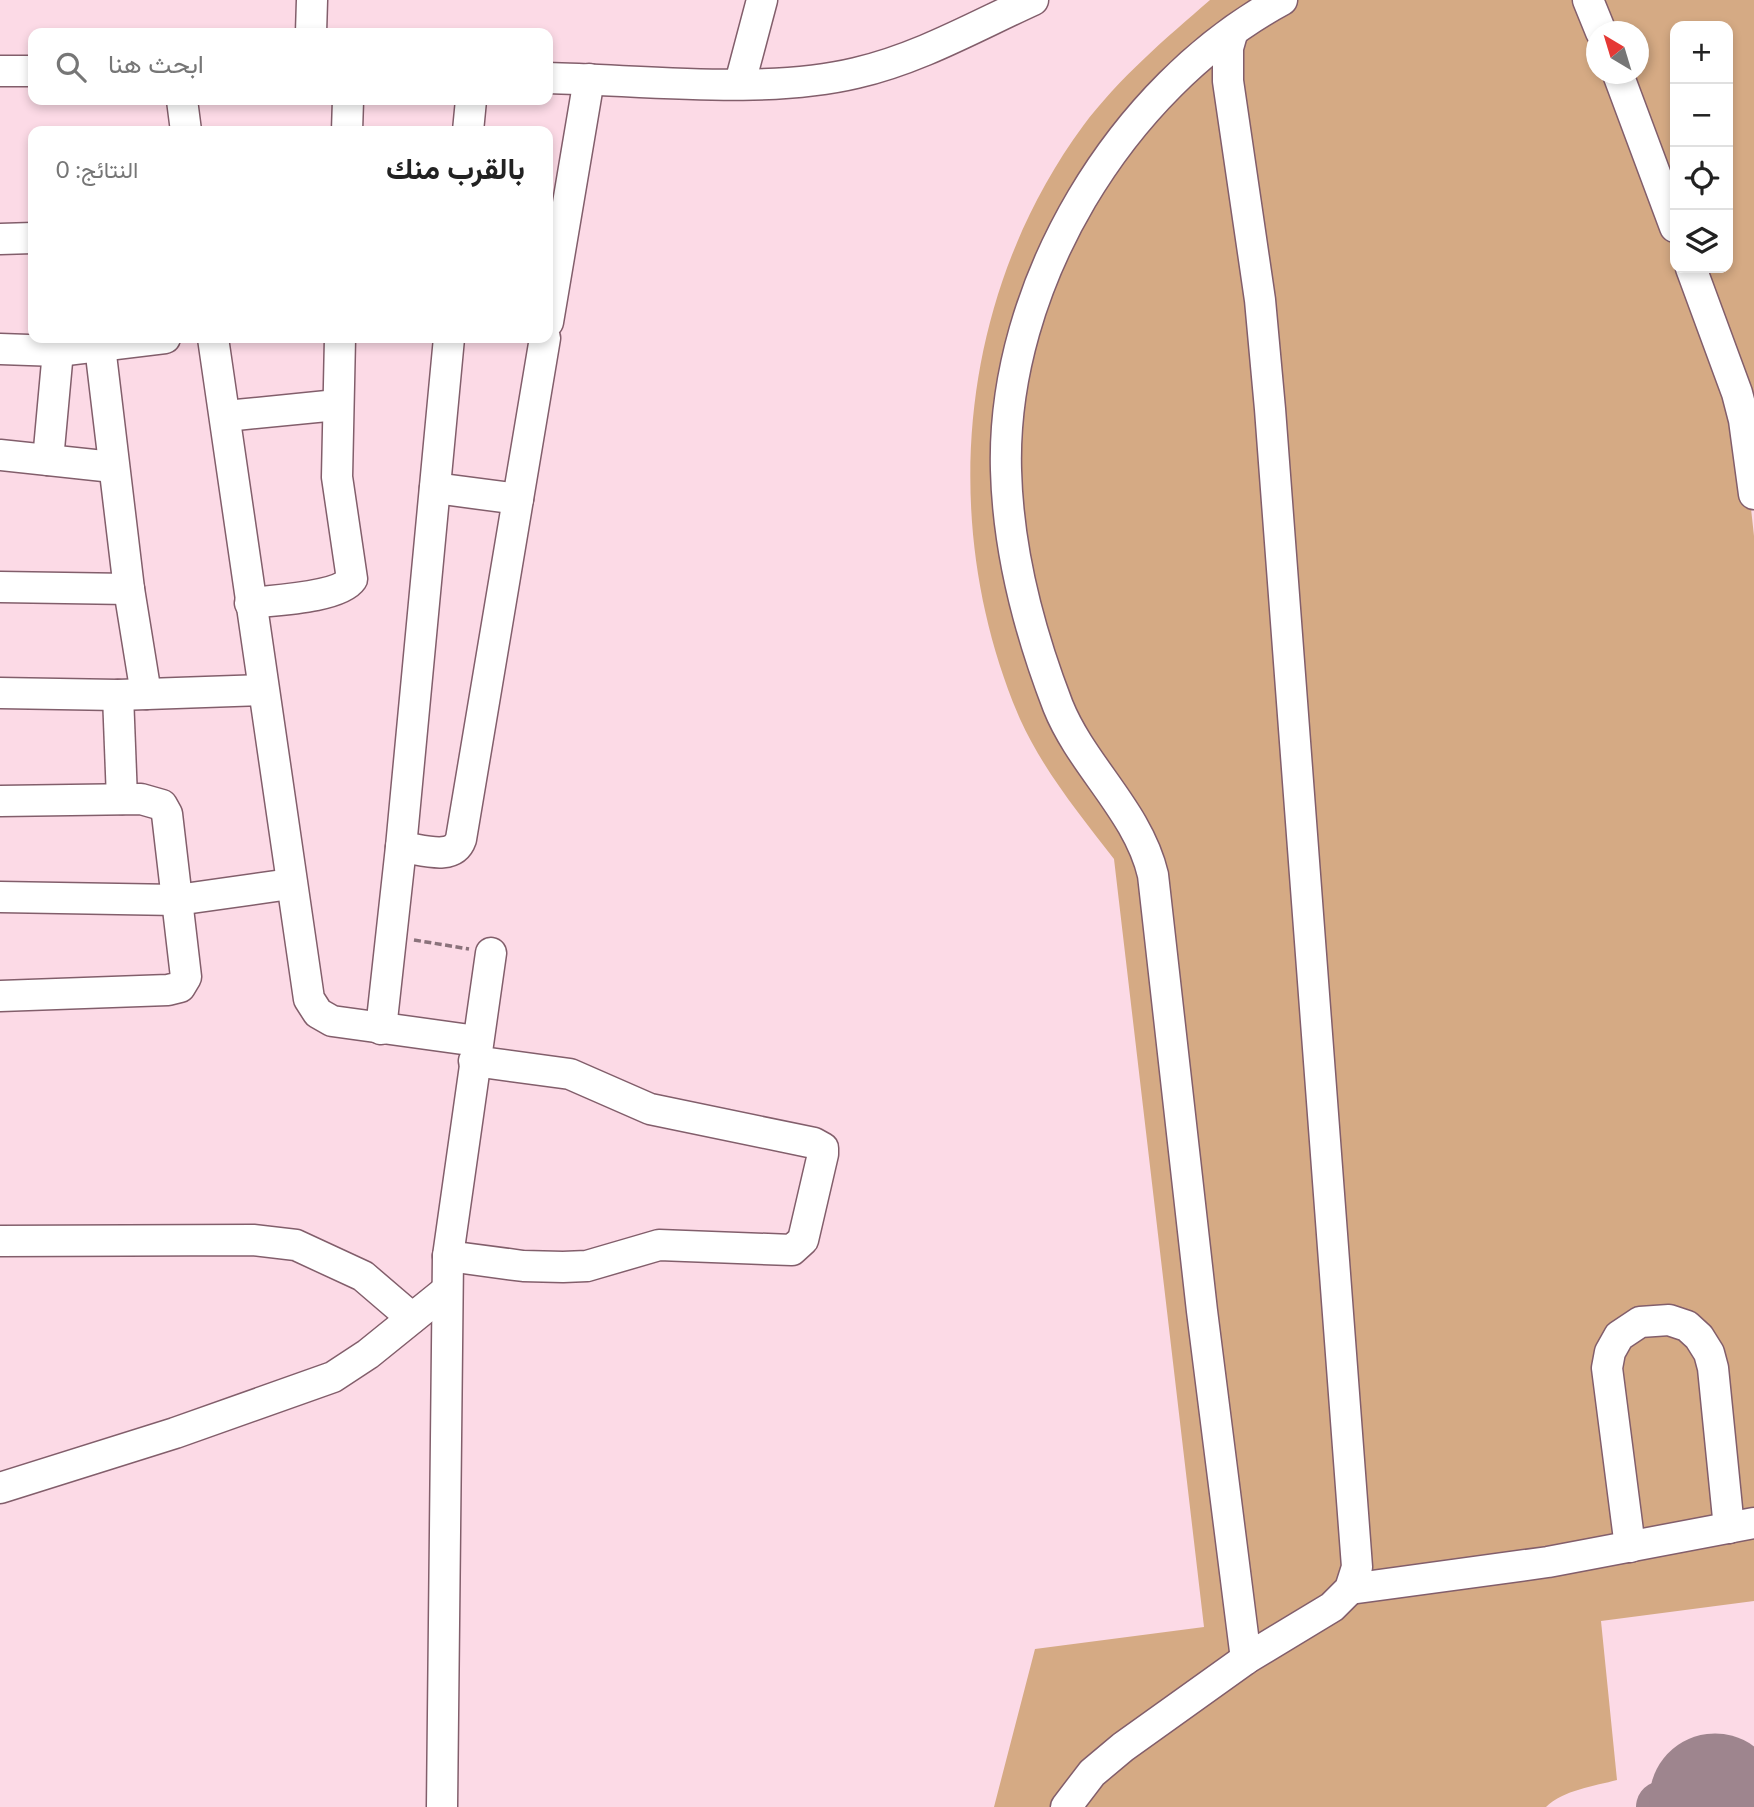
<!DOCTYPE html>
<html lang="ar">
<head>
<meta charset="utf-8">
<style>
	:root { --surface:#fff; --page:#f2f2f2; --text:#222; --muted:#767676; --line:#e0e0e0 }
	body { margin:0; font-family:Lato,Vazirmatn,sans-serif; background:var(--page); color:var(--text); direction:rtl }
	.controls { position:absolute; right:21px; top:21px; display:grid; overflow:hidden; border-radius:14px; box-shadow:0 4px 10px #0003 }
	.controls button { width:63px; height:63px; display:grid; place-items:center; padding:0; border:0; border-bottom:2px solid var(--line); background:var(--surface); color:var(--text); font:35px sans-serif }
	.compass { position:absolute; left:1586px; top:21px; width:63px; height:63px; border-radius:50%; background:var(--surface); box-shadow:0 4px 10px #0003; rotate:322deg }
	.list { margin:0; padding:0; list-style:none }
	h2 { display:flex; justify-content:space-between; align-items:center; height:91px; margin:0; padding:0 28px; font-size:30px }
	h2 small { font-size:23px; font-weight:400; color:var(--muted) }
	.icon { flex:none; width:38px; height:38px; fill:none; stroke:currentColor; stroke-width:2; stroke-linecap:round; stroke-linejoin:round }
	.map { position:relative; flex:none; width:1754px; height:1807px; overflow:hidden; direction:ltr }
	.search { position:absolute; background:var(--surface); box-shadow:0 4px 10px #0003; left:28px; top:28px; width:525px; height:77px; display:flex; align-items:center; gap:18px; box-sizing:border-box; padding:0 24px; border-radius:14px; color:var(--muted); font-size:26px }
	.panel { position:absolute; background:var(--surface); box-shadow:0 4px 10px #0003; left:28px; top:126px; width:525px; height:217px; border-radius:14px; direction:rtl }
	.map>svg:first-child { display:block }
</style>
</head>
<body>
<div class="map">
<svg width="1754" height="1807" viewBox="0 0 1754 1807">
	<rect width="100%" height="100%" fill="#fcdae6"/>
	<g fill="#d5aa84">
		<path d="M1210,0H1269L1188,62L1026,313L1009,566L1139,849L1232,1647L1228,1655L1059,1807H994L1035,1649L1204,1627L1114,859C1080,815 1043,770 1020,719C937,526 958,296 1083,126C1119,78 1165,39 1210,0Z"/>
		<polygon points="1296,0 1581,0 1596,36 1596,74 1612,74 1675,240 1675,268 1686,268 1748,481 1754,536 1754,1516 1732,1521 1704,1331 1614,1332 1625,1543 1359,1583 1233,58 1252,27"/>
		<polygon points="1595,0 1754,0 1754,455 1696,268 1728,268 1728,26 1675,26 1675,212 1623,74 1638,74 1638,32 1607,31"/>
		<polygon points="1217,53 1238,165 1349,1577 1256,1642 1163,898 1066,705 1014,503 1028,349 1103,175"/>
		<polygon points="1642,1327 1697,1342 1723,1523 1635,1541 1615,1352"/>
		<path d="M1754,1528V1601L1601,1621L1617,1780C1595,1786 1563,1790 1546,1807H1075L1100,1776L1353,1595Z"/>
	</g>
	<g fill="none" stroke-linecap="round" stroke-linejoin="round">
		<polyline stroke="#9e858e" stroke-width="52" points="1662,1807 1715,1799"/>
		<polyline stroke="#9e858e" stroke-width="131" points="1715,1799 1716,1807"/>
		<g stroke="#825e6b" stroke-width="33">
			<g id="minor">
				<polyline points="1588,0 1601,32"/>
				<polyline points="311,33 312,0"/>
				<polyline points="0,71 33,71"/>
				<polyline points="1618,74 1675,227"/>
				<path d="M548,78C643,80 764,95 856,73C918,59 976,26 1033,0"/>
				<polyline points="740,83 762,0"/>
				<polyline points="182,100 186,131"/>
				<polyline points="347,131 348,100"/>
				<polyline points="468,131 471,100"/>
				<polyline points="0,239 33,238"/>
				<polyline points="1691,268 1737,393 1744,420 1754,494"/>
				<polyline points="548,322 589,79"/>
				<polyline points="99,338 129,589 146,694"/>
				<polyline points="213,338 309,999 318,1013 332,1021 477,1041"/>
				<polyline points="0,349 58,351 165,338"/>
				<polyline points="226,416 337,405"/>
				<polyline points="0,455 113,467"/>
				<polyline points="48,460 58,351"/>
				<polyline points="435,488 518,499"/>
				<polyline points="0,587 129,589"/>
				<path d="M250,603C273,600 339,598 352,579L337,477L340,338"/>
				<polyline points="0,693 118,695 262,690"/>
				<polyline points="118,695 122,799"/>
				<polyline points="0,801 141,799 162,805 167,814 186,977 180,987 168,990 0,996"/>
				<path d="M401,847C421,849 453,862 461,839L545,338"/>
				<polyline points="0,897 177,900 290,884"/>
				<polyline points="381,1029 401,847 449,338"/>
				<polyline points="0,1241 253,1240 296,1245 363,1276 412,1318"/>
				<polyline points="448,1256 523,1266 563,1267 587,1266 659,1245 792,1250 803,1240 823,1154 823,1148 814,1143 650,1109 570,1074 474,1061"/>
				<polyline points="0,1488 175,1433 333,1377 368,1354 446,1291"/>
				<polyline points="1630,1547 1607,1368 1610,1352 1619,1336 1640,1322 1669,1320 1687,1326 1699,1337 1709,1353 1713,1368 1729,1528"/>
				<polyline points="1350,1589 1548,1562 1754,1523"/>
				<path d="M1246,1659L1202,1311L1153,875C1138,811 1082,766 1058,706C1029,631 1008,550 1006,470C1001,286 1121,87 1282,0"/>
				<polyline points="442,1807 448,1256 491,953"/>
				<polyline points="1066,1807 1092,1773 1123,1747 1246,1659 1332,1607 1350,1589 1357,1567 1270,409 1260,300 1228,81 1228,48 1232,34"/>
			</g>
		</g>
		<polyline stroke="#8a727b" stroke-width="3.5" stroke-dasharray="7 3.5" stroke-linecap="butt" points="414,940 469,949"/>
		<use href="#minor" stroke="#fff" stroke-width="30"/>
	</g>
</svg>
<div class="controls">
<button>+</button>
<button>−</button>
<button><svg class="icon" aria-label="locate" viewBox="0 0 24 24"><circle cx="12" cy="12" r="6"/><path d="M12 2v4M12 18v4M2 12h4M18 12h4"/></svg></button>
<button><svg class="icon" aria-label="layers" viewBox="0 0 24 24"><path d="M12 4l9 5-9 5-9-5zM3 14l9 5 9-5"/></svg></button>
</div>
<svg class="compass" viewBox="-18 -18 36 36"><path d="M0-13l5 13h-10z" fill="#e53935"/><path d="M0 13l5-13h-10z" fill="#767676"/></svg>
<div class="search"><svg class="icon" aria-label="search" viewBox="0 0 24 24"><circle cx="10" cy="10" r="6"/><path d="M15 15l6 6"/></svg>ابحث هنا</div>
<section class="panel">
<h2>بالقرب منك<small>النتائج: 0</small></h2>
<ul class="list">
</ul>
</section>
</div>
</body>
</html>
